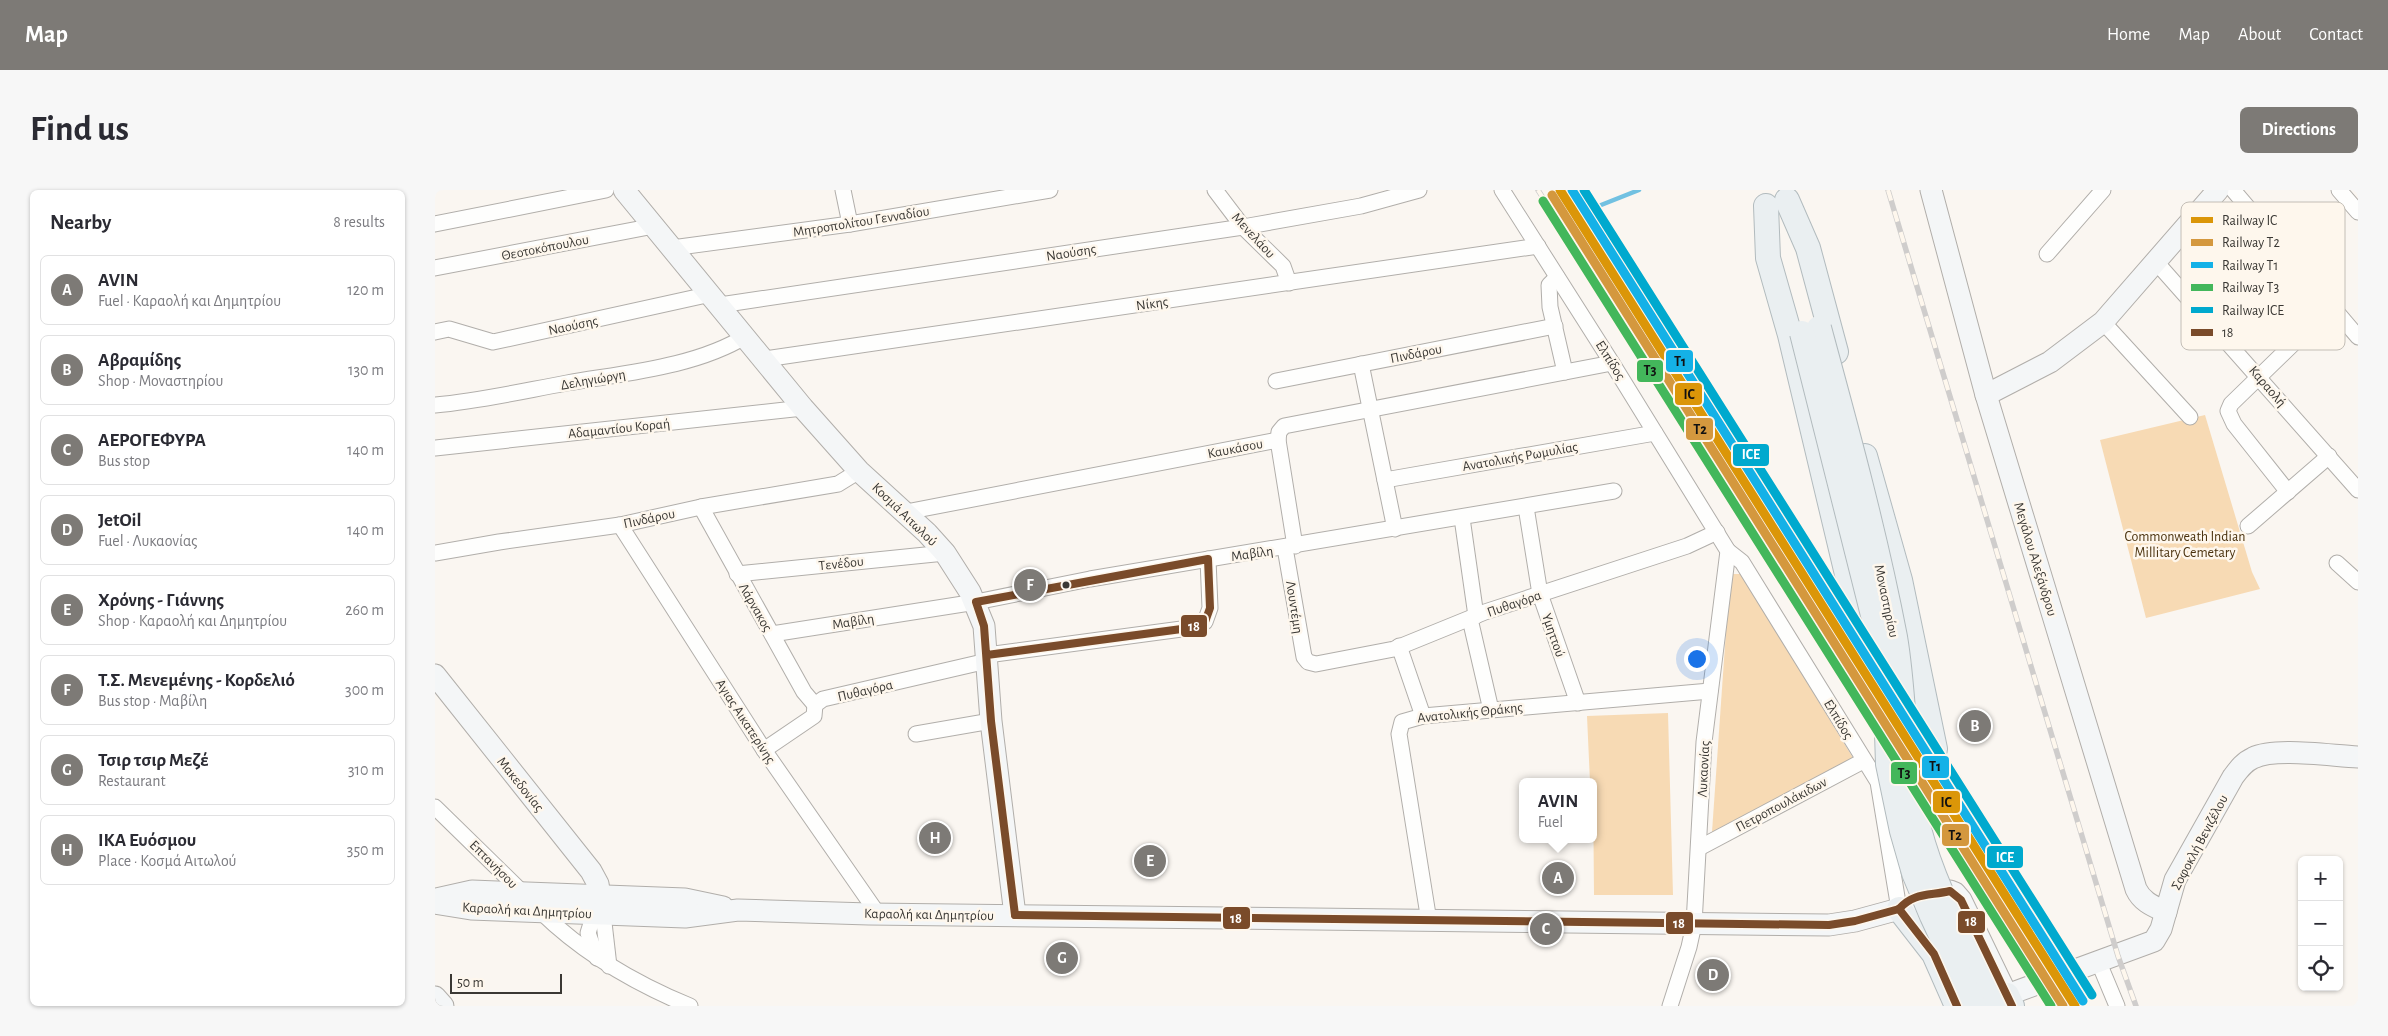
<!DOCTYPE html>
<html lang="en">
<head>
<meta charset="utf-8">
<style>
	:root { --surface:#fff; --page:#f7f7f7; --text:#2b2b33; --muted:#7c7c81; --line:#e1e1e2; --accent:#7d7a76 }
	body { margin:0; font-family:"Alegreya Sans",sans-serif; background:var(--page); color:var(--text) }
	.controls { position:absolute; right:15px; bottom:15px; display:grid; overflow:hidden; border-radius:8px; box-shadow:0 1px 4px #0004 }
	.controls button { width:45px; height:45px; display:grid; place-items:center; padding:0; border:0; border-bottom:1px solid var(--line); background:var(--surface); color:var(--text); font:25px sans-serif }
	.scale { position:absolute; left:15px; bottom:12px; width:112px; box-sizing:border-box; padding-left:5px; border:2px solid #3a3834; border-top:0; font-size:14px; line-height:18px; white-space:nowrap; color:#3a3834; -webkit-text-stroke:4px #fef7ed; paint-order:stroke }
	.you { position:absolute; left:1261px; top:468px; width:18px; height:18px; margin:-12px; border:4px solid #fff; border-radius:50%; background:#1a73e8; box-shadow:0 0 0 8px #1a73e833 }
	.badge { display:grid; place-items:center; width:32px; height:32px; border-radius:50%; background:var(--accent); color:#fff; font-size:16px; font-weight:700 }
	.pin { position:absolute; translate:-50% -50%; border:2px solid #fff; box-shadow:0 1px 5px #0006 }
	.popup { position:absolute; left:1084px; top:588px; width:78px; height:65px; box-sizing:border-box; display:grid; place-content:center; border-radius:8px; background:var(--surface); filter:drop-shadow(0 1px 4px #0005); font-size:16px; white-space:nowrap; color:var(--muted) }
	.popup b { font-size:19px; color:var(--text) }
	.popup::after { content:''; position:absolute; left:50%; top:100%; margin-left:-10px; border:10px solid transparent; border-top-color:var(--surface) }
	.list { margin:0; padding:0; list-style:none }
	h2 { display:flex; justify-content:space-between; align-items:center; height:65px; margin:0; padding:0 20px; font-size:21px }
	h2 small { font-size:16px; font-weight:400; color:var(--muted) }
	.list li { display:grid; grid-template-columns:32px 1fr auto; gap:15px; align-items:center; box-sizing:border-box; height:70px; margin:0 10px 10px; padding:0 10px; border:1px solid var(--line); border-radius:8px }
	.list b { display:block; font-size:19px; white-space:nowrap }
	.list p { margin:0; font-size:16px; white-space:nowrap; color:var(--muted) }
	.list em { font-size:16px; font-style:normal; color:var(--muted) }
	.icon { flex:none; width:28px; height:28px; fill:none; stroke:currentColor; stroke-width:2; stroke-linecap:round; stroke-linejoin:round }
	.map { position:relative; flex:none; width:1923px; height:816px; overflow:hidden; border-radius:8px }
	header { display:flex; align-items:center; gap:30px; box-sizing:border-box; height:70px; padding:0 25px; background:var(--accent); color:#fff }
	header strong { font-size:24px }
	nav { display:flex; gap:28px; margin-inline-start:auto; font-size:18px }
	.intro { display:flex; align-items:center; justify-content:space-between; box-sizing:border-box; height:120px; padding:0 30px }
	h1 { margin:0; font-size:35px }
	.button { padding:12px 22px; border-radius:8px; background:var(--accent); color:#fff; font-size:18px; font-weight:700 }
	main { display:flex; gap:30px; padding:0 30px }
	aside { flex:1; background:var(--surface); border-radius:8px; box-shadow:0 1px 4px #0004 }
	.map>svg:first-child { display:block }
</style>
</head>
<body>
<header>
<strong>Map</strong>
<nav><a>Home</a><a>Map</a><a>About</a><a>Contact</a></nav>
</header>
<div class="intro"><h1>Find us</h1><a class="button">Directions</a></div>
<main>
<aside>
<h2>Nearby<small>8 results</small></h2>
<ul class="list">
<li><span class="badge">A</span><div><b>AVIN</b><p>Fuel · Καραολή και Δημητρίου</p></div><em>120 m</em></li>
<li><span class="badge">B</span><div><b>Αβραμίδης</b><p>Shop · Μοναστηρίου</p></div><em>130 m</em></li>
<li><span class="badge">C</span><div><b>ΑΕΡΟΓΕΦΥΡΑ</b><p>Bus stop</p></div><em>140 m</em></li>
<li><span class="badge">D</span><div><b>JetOil</b><p>Fuel · Λυκαονίας</p></div><em>140 m</em></li>
<li><span class="badge">E</span><div><b>Χρόνης - Γιάννης</b><p>Shop · Καραολή και Δημητρίου</p></div><em>260 m</em></li>
<li><span class="badge">F</span><div><b>Τ.Σ. Μενεμένης - Κορδελιό</b><p>Bus stop · Μαβίλη</p></div><em>300 m</em></li>
<li><span class="badge">G</span><div><b>Τσιρ τσιρ Μεζέ</b><p>Restaurant</p></div><em>310 m</em></li>
<li><span class="badge">H</span><div><b>ΙΚΑ Ευόσμου</b><p>Place · Κοσμά Αιτωλού</p></div><em>350 m</em></li>
</ul>
</aside>
<div class="map">
<svg width="1923" height="816" viewBox="0 0 1923 816">
	<rect width="100%" height="100%" fill="#faf6f1"/>
	<g fill="#f7dab4">
		<polygon points="1770,225 1817,382 1825,399 1711,428 1665,250"/>
		<polygon points="1295,384 1306,384 1418,568 1277,642"/>
		<polygon points="1233,523 1238,705 1159,705 1158,592 1155,592 1152,526"/>
	</g>
	<g fill="none" stroke-linecap="round" stroke-linejoin="round">
		<polyline stroke="#72c1e1" stroke-width="4.5" points="1156,19 1204,0"/>
		<g stroke="#b1aeaa" stroke-width="17">
			<g id="street">
				<polyline points="408,0 415,34"/>
				<polyline points="780,0 808,37 848,76 854,93"/>
				<polyline points="1067,0 1177,173 1293,361 1269,552 1259,734 1254,757 1235,816"/>
				<polyline points="1798,0 1923,147"/>
				<polyline points="1904,0 1923,22"/>
				<polyline points="0,34 171,0"/>
				<polyline points="237,58 415,34 615,0"/>
				<polyline points="1612,64 1668,0"/>
				<polyline points="1721,72 1923,300"/>
				<polyline points="0,78 219,36"/>
				<polyline points="1122,87 1114,95 1115,117 1130,182"/>
				<polyline points="285,115 808,37 926,16 984,0"/>
				<polyline points="1668,132 1755,227"/>
				<polyline points="0,142 14,139 58,152 276,104"/>
				<polyline points="330,169 1103,56"/>
				<polyline points="926,174 960,339"/>
				<polyline points="841,191 1120,136"/>
				<path d="M0,215C45,211 88,201 132,193C189,183 261,177 311,146"/>
				<polyline points="0,258 368,218"/>
				<polyline points="950,290 1220,243"/>
				<polyline points="1853,302 1799,234 1793,221 1796,214 1860,152"/>
				<polyline points="266,317 369,502 380,515"/>
				<polyline points="1091,317 1105,404 1143,513"/>
				<polyline points="471,322 843,250"/>
				<polyline points="1027,328 1041,426"/>
				<polyline points="185,335 329,560 443,724"/>
				<polyline points="1813,336 1894,266"/>
				<polyline points="860,356 843,250 844,242 849,236 1177,173"/>
				<polyline points="850,358 869,467 873,472 881,474 959,459 1050,422 1252,356 1282,342"/>
				<polyline points="1293,361 1307,372 1443,592 1464,719"/>
				<polyline points="0,363 64,352 185,335 266,317 403,294 424,281"/>
				<polyline points="1902,373 1923,392"/>
				<polyline points="302,384 510,363"/>
				<polyline points="1035,429 1056,520"/>
				<polyline points="337,444 541,412 655,389 1179,301"/>
				<polyline points="964,456 988,526"/>
				<polyline points="552,465 754,438 770,432 775,418 773,369"/>
				<polyline points="481,544 556,531"/>
				<polyline points="329,560 379,526 380,515 388,509 552,471"/>
				<polyline points="0,617 88,703"/>
				<polyline points="1264,658 1428,571"/>
				<path d="M106,722C149,764 199,793 255,816"/>
				<polyline points="159,724 153,743 162,768"/>
				<polyline points="168,724 174,776"/>
				<polyline points="994,731 964,544 967,532 988,526 1275,501"/>
				<polyline points="1664,773 1682,816"/>
			</g>
		</g>
		<g stroke="#b1aeaa" stroke-width="23">
			<g id="secondary">
				<polyline points="189,0 368,218 424,281 492,343 510,363 535,402 549,436 556,531 580,725"/>
				<path d="M1496,0L1551,205L1701,699C1707,712 1718,716 1731,722"/>
				<polyline points="1551,205 1615,172 1668,132 1783,0"/>
				<polyline points="0,485 156,681 163,694 167,718"/>
				<polyline points="1,709 37,701 250,709 288,717"/>
				<path d="M0,713L36,719L250,727L303,720L434,724L1394,735L1420,731L1464,719L1478,720L1488,717L1501,706L1515,701L1520,703L1526,710L1572,805L1719,751L1726,739L1740,690L1798,587C1804,579 1809,572 1818,568C1840,557 1897,566 1923,567"/>
				<polyline points="0,807 8,816"/>
			</g>
		</g>
		<g stroke="#b2bbbe" stroke-width="26">
			<g id="primary">
				<polyline points="1352,10 1373,58 1401,162"/>
				<polyline points="1331,16 1333,68 1355,145 1426,443 1429,454 1447,485"/>
				<polyline points="1430,266 1465,390 1500,559"/>
				<polyline points="1465,514 1634,784"/>
				<polyline points="1464,719 1499,764 1522,816"/>
				<polyline points="1572,805 1577,816"/>
			</g>
		</g>
		<use href="#street" stroke="#fefefd" stroke-width="15"/>
		<use href="#secondary" stroke="#f4f6f7" stroke-width="21"/>
		<use href="#primary" stroke="#eaeff1" stroke-width="24"/>
		<g stroke="#cfcdcc" stroke-width="5.5">
			<g id="rail">
				<polyline points="1103,0 1616,816"/>
				<polyline points="1453,0 1683,766 1701,816"/>
			</g>
		</g>
		<use href="#rail" stroke="#fef7ed" stroke-width="4" stroke-dasharray="11" stroke-linecap="butt"/>
		<g stroke="#b2bbbe" stroke-width="26" stroke-linecap="butt">
			<g id="primary-bridge">
				<path d="M1384,138C1412,241 1440,343 1460,447C1471,511 1467,576 1484,639C1500,701 1534,758 1560,816"/>
				<polyline points="1367,143 1439,429 1451,512 1453,574 1467,641 1479,683 1497,726 1539,816"/>
			</g>
		</g>
		<use href="#primary-bridge" stroke="#eaeff1" stroke-width="24"/>
		<g stroke="#fef7ed" stroke-width="11">
			<g id="bus-1">
				<polyline points="552,465 754,438 770,432 775,418 773,369 541,412 549,436 556,531 580,725"/>
				<path d="M1464,719C1479,702 1495,706 1515,701L1526,710L1577,816"/>
				<polyline points="1464,719 1499,764 1522,816"/>
				<polyline points="580,725 1394,735 1420,731 1464,719"/>
			</g>
		</g>
		<use href="#bus-1" stroke="#7a4b2a" stroke-width="8"/>
		<g stroke="#fef7ed" stroke-width="12">
			<polyline id="rail-1" points="1125,0 1640,816"/>
		</g>
		<g stroke="#fef7ed" stroke-width="12">
			<polyline id="rail-2" points="1117,5 1628,816"/>
		</g>
		<g stroke="#fef7ed" stroke-width="12">
			<polyline id="rail-3" points="1137,0 1648,811"/>
		</g>
		<g stroke="#fef7ed" stroke-width="12">
			<polyline id="rail-4" points="1108,11 1616,816"/>
		</g>
		<g stroke="#fef7ed" stroke-width="12">
			<polyline id="rail-5" points="1149,0 1657,805"/>
		</g>
		<use href="#rail-1" stroke="#db9608" stroke-width="9"/>
		<use href="#rail-2" stroke="#d4983e" stroke-width="9"/>
		<use href="#rail-3" stroke="#14b1e7" stroke-width="9"/>
		<use href="#rail-4" stroke="#43b75b" stroke-width="9"/>
		<use href="#rail-5" stroke="#00a9ce" stroke-width="9"/>
	</g>
	<circle fill="#3a3834" stroke="#fef7ed" stroke-width="2" cx="631" cy="395" r="4.5"/>
	<g text-anchor="middle" stroke-width="5" stroke-linejoin="round" paint-order="stroke">
		<g font-size="14" fill="#3a3834" stroke="#fef7ed">
			<text transform="translate(426 31) rotate(-9)" y="5">Μητροπολίτου Γενναδίου</text>
			<text transform="translate(819 45) rotate(47)" y="5">Μενελάου</text>
			<text transform="translate(110 57) rotate(-11)" y="5">Θεοτοκόπουλου</text>
			<text transform="translate(636 62) rotate(-9)" y="5">Ναούσης</text>
			<text transform="translate(717 113) rotate(-8)" y="5">Νίκης</text>
			<text transform="translate(138 135) rotate(-12)" y="5">Ναούσης</text>
			<text transform="translate(981 163) rotate(-11)" y="5">Πινδάρου</text>
			<text transform="translate(1176 170) rotate(58)" y="5">Ελπίδος</text>
			<text transform="translate(158 189) rotate(-10)" y="5">Δεληγιώργη</text>
			<text transform="translate(1833 196) rotate(49)" y="5">Καραολή</text>
			<text transform="translate(184 238) rotate(-6)" y="5">Αδαμαντίου Κοραή</text>
			<text transform="translate(800 258) rotate(-11)" y="5">Καυκάσου</text>
			<text transform="translate(1085 266) rotate(-10)" y="5">Ανατολικής Ρωμυλίας</text>
			<text transform="translate(470 324) rotate(44)" y="5">Κοσμά Αιτωλού</text>
			<text transform="translate(214 328) rotate(-12)" y="5">Πινδάρου</text>
			<text transform="translate(817 363) rotate(-8)" y="5">Μαβίλη</text>
			<text transform="translate(1601 369) rotate(73)" y="5">Μεγάλου Αλεξάνδρου</text>
			<text transform="translate(406 373) rotate(-6)" y="5">Τενέδου</text>
			<text transform="translate(1452 411) rotate(78)" y="5">Μοναστηρίου</text>
			<text transform="translate(1079 413) rotate(-19)" y="5">Πυθαγόρα</text>
			<text transform="translate(321 417) rotate(60)" y="5">Λάρνακος</text>
			<text transform="translate(860 417) rotate(81)" y="5">Λουντέμη</text>
			<text transform="translate(418 431) rotate(-9)" y="5">Μαβίλη</text>
			<text transform="translate(1119 445) rotate(71)" y="5">Υμηττού</text>
			<text transform="translate(430 500) rotate(-13)" y="5">Πυθαγόρα</text>
			<text transform="translate(1035 522) rotate(-6)" y="5">Ανατολικής Θράκης</text>
			<text transform="translate(1404 529) rotate(59)" y="5">Ελπίδος</text>
			<text transform="translate(311 531) rotate(57)" y="5">Αγιας Αικατερίνης</text>
			<text transform="translate(1268 579) rotate(-87)" y="5">Λυκαονίας</text>
			<text transform="translate(86 594) rotate(51)" y="5">Μακεδονίας</text>
			<text transform="translate(1346 614) rotate(-28)" y="5">Πετροπουλάκιδων</text>
			<text transform="translate(1764 652) rotate(-62)" y="5">Σοφοκλή Βενιζέλου</text>
			<text transform="translate(59 674) rotate(45)" y="5">Επτανήσου</text>
			<text transform="translate(92 720) rotate(3)" y="5">Καραολή και Δημητρίου</text>
			<text transform="translate(494 724) rotate(1)" y="5">Καραολή και Δημητρίου</text>
		</g>
		<g font-size="14" fill="#4a320e" stroke="#fef7ed">
			<text x="1750" y="351">Commonweath Indian<tspan x="1750" dy="16">Millitary Cemetary</tspan></text>
		</g>
	</g>
	<rect x="1746" y="12" width="164" height="148" rx="8" fill="#fef7ed" stroke="#c3beb6" stroke-width="1"/>
	<rect x="1756" y="27" width="22" height="6" fill="#db9608"/>
	<rect x="1756" y="49" width="22" height="7" fill="#d4983e"/>
	<rect x="1756" y="72" width="22" height="6" fill="#14b1e7"/>
	<rect x="1756" y="94" width="22" height="7" fill="#43b75b"/>
	<rect x="1756" y="117" width="22" height="6" fill="#00a9ce"/>
	<rect x="1756" y="139" width="22" height="7" fill="#7a4b2a"/>
	<g font-size="14" fill="#3a3834">
		<text x="1787" y="35">Railway IC</text>
		<text x="1787" y="57">Railway T2</text>
		<text x="1787" y="80">Railway T1</text>
		<text x="1787" y="102">Railway T3</text>
		<text x="1787" y="125">Railway ICE</text>
		<text x="1787" y="147">18</text>
	</g>
	<g stroke="#fef7ed" stroke-width="2">
		<rect x="1230" y="159" width="29" height="24" rx="5" fill="#14b1e7"/>
		<rect x="1201" y="169" width="28" height="24" rx="5" fill="#43b75b"/>
		<rect x="1239" y="192" width="29" height="24" rx="5" fill="#db9608"/>
		<rect x="1250" y="227" width="29" height="24" rx="5" fill="#d4983e"/>
		<rect x="1297" y="253" width="38" height="24" rx="5" fill="#00a9ce"/>
		<rect x="745" y="424" width="28" height="24" rx="5" fill="#7a4b2a"/>
		<rect x="1486" y="565" width="29" height="24" rx="5" fill="#14b1e7"/>
		<rect x="1455" y="571" width="28" height="24" rx="5" fill="#43b75b"/>
		<rect x="1497" y="600" width="29" height="24" rx="5" fill="#db9608"/>
		<rect x="1506" y="633" width="29" height="24" rx="5" fill="#d4983e"/>
		<rect x="1551" y="655" width="38" height="24" rx="5" fill="#00a9ce"/>
		<rect x="787" y="716" width="29" height="24" rx="5" fill="#7a4b2a"/>
		<rect x="1522" y="720" width="29" height="24" rx="5" fill="#7a4b2a"/>
		<rect x="1230" y="721" width="29" height="24" rx="5" fill="#7a4b2a"/>
	</g>
	<g font-size="14" text-anchor="middle" font-weight="bold" fill="#fff">
		<text x="1316" y="269">ICE</text>
		<text x="759" y="441">18</text>
		<text x="1570" y="672">ICE</text>
		<text x="801" y="733">18</text>
		<text x="1536" y="736">18</text>
		<text x="1244" y="738">18</text>
	</g>
	<g font-size="14" text-anchor="middle" font-weight="bold" fill="#111">
		<text x="1245" y="176">T1</text>
		<text x="1215" y="185">T3</text>
		<text x="1254" y="209">IC</text>
		<text x="1265" y="244">T2</text>
		<text x="1500" y="581">T1</text>
		<text x="1469" y="588">T3</text>
		<text x="1511" y="617">IC</text>
		<text x="1520" y="650">T2</text>
	</g>
</svg>
<div class="controls">
<button>+</button>
<button>−</button>
<button><svg class="icon" aria-label="locate" viewBox="0 0 24 24"><circle cx="12" cy="12" r="6"/><path d="M12 2v4M12 18v4M2 12h4M18 12h4"/></svg></button>
</div>
<div class="scale">50 m</div>
<div class="you"></div>
<div class="pin badge" style="left:1123px;top:688px">A</div>
<div class="popup"><b>AVIN</b>Fuel</div>
<div class="pin badge" style="left:1540px;top:536px">B</div>
<div class="pin badge" style="left:1111px;top:739px">C</div>
<div class="pin badge" style="left:1278px;top:785px">D</div>
<div class="pin badge" style="left:715px;top:671px">E</div>
<div class="pin badge" style="left:595px;top:395px">F</div>
<div class="pin badge" style="left:627px;top:768px">G</div>
<div class="pin badge" style="left:500px;top:648px">H</div>
</div>
</main>
</body>
</html>
